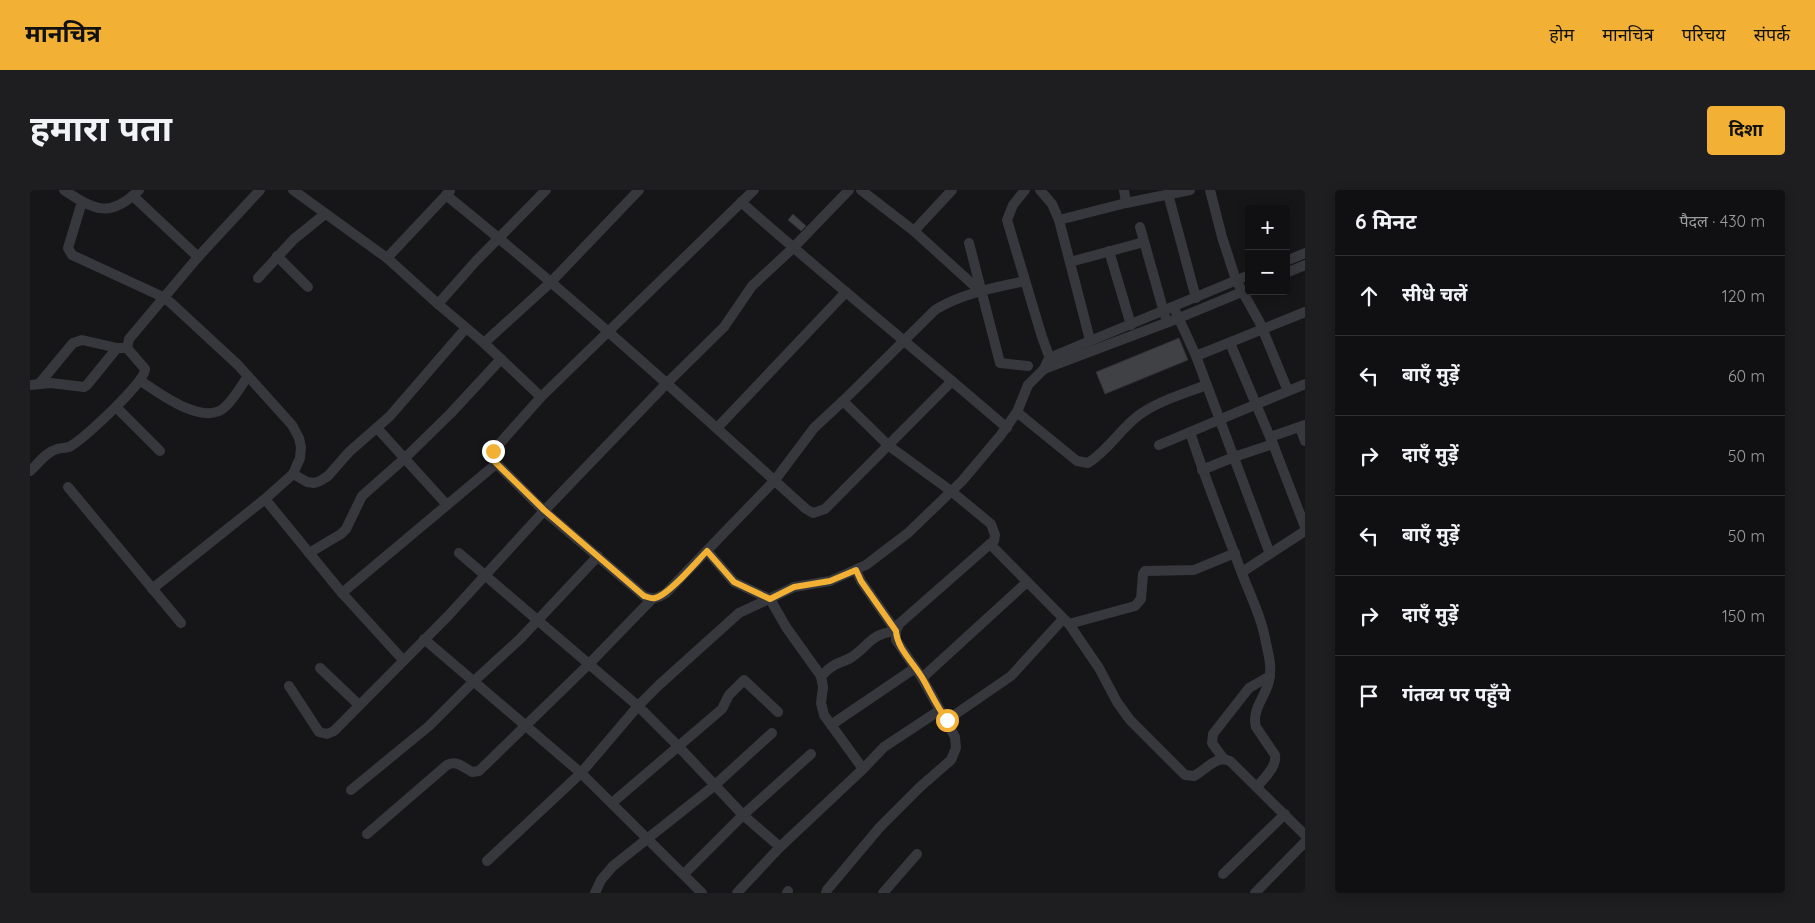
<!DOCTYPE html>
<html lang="hi">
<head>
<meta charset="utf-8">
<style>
	:root { --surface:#101012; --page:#1e1e20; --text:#f1f3f6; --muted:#9c9d9f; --line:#303032; --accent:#f2b134 }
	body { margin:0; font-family:Quicksand,"Noto Sans Devanagari",sans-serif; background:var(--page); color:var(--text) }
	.controls { position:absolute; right:15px; top:15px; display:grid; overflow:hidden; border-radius:5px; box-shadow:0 2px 12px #0003 }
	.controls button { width:45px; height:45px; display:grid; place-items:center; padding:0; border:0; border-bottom:1px solid var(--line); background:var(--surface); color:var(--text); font:25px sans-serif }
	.stop { position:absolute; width:15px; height:15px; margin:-11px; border:4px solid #f2b134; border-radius:50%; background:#fff }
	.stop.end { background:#f2b134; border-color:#fff; box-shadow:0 1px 5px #0008 }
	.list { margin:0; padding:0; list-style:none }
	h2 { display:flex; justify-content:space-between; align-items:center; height:65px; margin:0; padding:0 20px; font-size:21px }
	h2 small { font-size:16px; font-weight:400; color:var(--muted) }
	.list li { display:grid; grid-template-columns:32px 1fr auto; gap:15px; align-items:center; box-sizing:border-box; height:80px; padding:0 20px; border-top:1px solid var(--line) }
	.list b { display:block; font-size:19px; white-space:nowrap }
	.list em { font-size:16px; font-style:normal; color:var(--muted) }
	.icon { flex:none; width:28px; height:28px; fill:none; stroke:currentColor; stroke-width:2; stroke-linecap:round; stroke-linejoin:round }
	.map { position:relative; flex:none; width:1275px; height:703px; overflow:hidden; border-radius:5px }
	header { display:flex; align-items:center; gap:30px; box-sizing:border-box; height:70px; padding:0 25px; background:var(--accent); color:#111 }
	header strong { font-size:24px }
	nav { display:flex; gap:28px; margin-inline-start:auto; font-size:18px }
	.intro { display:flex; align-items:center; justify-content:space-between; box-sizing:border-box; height:120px; padding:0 30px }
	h1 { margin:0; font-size:35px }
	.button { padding:12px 22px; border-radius:5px; background:var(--accent); color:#111; font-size:18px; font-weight:700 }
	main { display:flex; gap:30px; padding:0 30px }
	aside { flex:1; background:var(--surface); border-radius:5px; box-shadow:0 2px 12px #0003 }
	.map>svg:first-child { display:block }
</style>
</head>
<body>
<header>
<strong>मानचित्र</strong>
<nav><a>होम</a><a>मानचित्र</a><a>परिचय</a><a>संपर्क</a></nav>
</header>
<div class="intro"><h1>हमारा पता</h1><a class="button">दिशा</a></div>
<main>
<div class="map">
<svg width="1275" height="703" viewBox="0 0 1275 703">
	<rect width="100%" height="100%" fill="#161618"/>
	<g fill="#404145" stroke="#303034">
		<polygon points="763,24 776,36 771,41 758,30"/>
		<polygon points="1149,148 1158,170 1075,204 1066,182"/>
	</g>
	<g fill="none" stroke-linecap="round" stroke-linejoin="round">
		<g stroke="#37383d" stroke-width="10">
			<path d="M34,0C64,20 80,29 109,0"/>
			<polyline points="263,0 357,68 408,114 454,153 521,92 609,0"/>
			<path d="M724,0L511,207L463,261L464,271L514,321L614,406C623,410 628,408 636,403L745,290L784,238L813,211"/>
			<polyline points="831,0 884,41 950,101"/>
			<polyline points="995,0 983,15 977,30 1012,147 1022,174"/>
			<polyline points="1010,0 1022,14 1029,30 1060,150"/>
			<polyline points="1094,0 1096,13"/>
			<polyline points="1180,0 1192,47 1206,90 1230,133 1258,201"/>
			<polyline points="1138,4 1166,108"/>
			<path d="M416,5C540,105 658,212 776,319L783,323L795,319L922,191"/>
			<polyline points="103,6 168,67"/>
			<polyline points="52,12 38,58 42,65 133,107 141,113 208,175 262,235 269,248 271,257 270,268 263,284 235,309 122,399"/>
			<path d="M711,12C798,89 889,162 977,238"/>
			<polyline points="1029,30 1096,13 1160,0"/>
			<polyline points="1110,37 1135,126"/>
			<polyline points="884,41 922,0"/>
			<polyline points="939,53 970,173 998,176"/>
			<polyline points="1079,61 1101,135"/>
			<polyline points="247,66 278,97"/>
			<polyline points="357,68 420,1"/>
			<polyline points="1256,71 1275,63"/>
			<polyline points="1040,72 1114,52"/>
			<polyline points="1256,83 1275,75"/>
			<polyline points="228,88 264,49 295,24"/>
			<polyline points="408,114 446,71 516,0"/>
			<polyline points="1144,118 1166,166 1240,364"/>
			<polyline points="454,153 511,207"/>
			<polyline points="1200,153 1243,254 1275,337"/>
			<polyline points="1166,166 1275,122"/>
			<polyline points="1014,179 1149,128 1219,99"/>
			<path d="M111,191C129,203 174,237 195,217C204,209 211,196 218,186"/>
			<polyline points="9,194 43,153 52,150 87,158 97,158"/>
			<polyline points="0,195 21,193 54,197 57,195 87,158"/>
			<polyline points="86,217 130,261"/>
			<path d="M987,222L1047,271L1058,273C1078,261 1090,239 1109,225C1128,211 1154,204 1176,195"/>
			<polyline points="1270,237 1275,251"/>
			<polyline points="347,238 417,315"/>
			<polyline points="687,238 816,102"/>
			<path d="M1160,242C1175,289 1194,335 1211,381C1220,405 1232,428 1236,453C1239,466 1242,478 1239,491C1236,506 1221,520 1226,537L1245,565C1247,577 1234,588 1227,597"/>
			<polyline points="1240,247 1275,235"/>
			<polyline points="1129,255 1275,194"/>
			<polyline points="1172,280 1204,267 1243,254"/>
			<path d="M0,281C8,274 16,262 27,259C32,257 37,259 41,256C55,247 116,192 115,179L97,158L99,149L168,67L230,0"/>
			<polyline points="263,284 277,292 284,293 290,291 298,286 319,262 360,226 436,138"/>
			<polyline points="38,297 151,433"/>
			<polyline points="235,309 312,403 466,274"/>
			<path d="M960,354L1039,434L1069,478L1087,512L1100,530L1155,585L1164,586C1177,579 1186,565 1200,571L1275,645"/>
			<polyline points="677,361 704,392 740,409 756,437 791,486 793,497 791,513 794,525 833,579"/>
			<polyline points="279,363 311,344 316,339 332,306 375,268 421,223 471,169"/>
			<polyline points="429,363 608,516 648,556 713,625 750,657"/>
			<polyline points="826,380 831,391 866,441"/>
			<polyline points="1212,382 1275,341"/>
			<polyline points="312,403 373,470"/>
			<polyline points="1039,434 1105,416 1111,409 1113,384 1115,381 1164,380 1205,363"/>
			<polyline points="394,449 551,583 672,703"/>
			<polyline points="290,478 329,515"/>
			<path d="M791,486C795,483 799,478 803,476C809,472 816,471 822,467C840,454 841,444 866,441"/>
			<polyline points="892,488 997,392"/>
			<polyline points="259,496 289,542 297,544 304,541 418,426 514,321 637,193 694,137 722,96 763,58 819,0"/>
			<polyline points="917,530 981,486 1033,429"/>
			<polyline points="801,535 885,478"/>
			<polyline points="1193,568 1182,553 1183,544 1219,498 1240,486"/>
			<polyline points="321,600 399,536 443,492 490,449 568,366"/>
			<polyline points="582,613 692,519 699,505 714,490 748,522"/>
			<path d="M337,644L417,575C427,570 433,577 442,582L449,581L559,474L623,408"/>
			<polyline points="457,671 551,583 608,516 629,495 709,423 764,397 800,391 836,375 878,343 932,291 970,246 987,222 998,195 1014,179 1019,168 1219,85"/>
			<polyline points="654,684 713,625 781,564"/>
			<polyline points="1193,684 1255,624"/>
			<polyline points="565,703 571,690 583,676 685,595 742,543"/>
			<polyline points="707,703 750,657 833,579 854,557 910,520"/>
			<polyline points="757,703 758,701"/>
			<path d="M796,703L797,700L850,637L890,597L921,570L926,558L925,547L892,488L866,450V441L869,434L960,354L964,351L965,345L961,334L921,301L859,256L813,211L905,120C932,103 964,98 995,91"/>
			<polyline points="853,703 887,664"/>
			<polyline points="1225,703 1275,652"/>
		</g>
	</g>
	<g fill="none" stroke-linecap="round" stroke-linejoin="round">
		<path stroke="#f2b134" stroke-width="6" d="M463,261L464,271L514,320L614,406C618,407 621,409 625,408C638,406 667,371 677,361L704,392L740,409L764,397L800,391L826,380L831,391L866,441C867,459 884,473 893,489C901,503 907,517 917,530"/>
	</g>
</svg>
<div class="controls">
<button>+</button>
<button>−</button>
</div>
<div class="stop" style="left:917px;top:530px"></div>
<div class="stop end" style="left:463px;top:261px"></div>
</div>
<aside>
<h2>6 मिनट<small>पैदल · 430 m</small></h2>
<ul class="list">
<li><svg class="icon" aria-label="ahead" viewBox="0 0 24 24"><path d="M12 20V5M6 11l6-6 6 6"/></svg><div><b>सीधे चलें</b></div><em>120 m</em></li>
<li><svg class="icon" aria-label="left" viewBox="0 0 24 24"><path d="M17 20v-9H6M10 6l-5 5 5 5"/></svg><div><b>बाएँ मुड़ें</b></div><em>60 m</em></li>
<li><svg class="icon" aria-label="right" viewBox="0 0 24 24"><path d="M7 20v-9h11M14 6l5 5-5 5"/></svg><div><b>दाएँ मुड़ें</b></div><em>50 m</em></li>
<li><svg class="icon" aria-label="left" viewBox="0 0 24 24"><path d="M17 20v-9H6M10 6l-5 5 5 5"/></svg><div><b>बाएँ मुड़ें</b></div><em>50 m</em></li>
<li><svg class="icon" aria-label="right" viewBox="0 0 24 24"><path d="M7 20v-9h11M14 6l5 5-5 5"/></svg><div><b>दाएँ मुड़ें</b></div><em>150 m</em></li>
<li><svg class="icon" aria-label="arrive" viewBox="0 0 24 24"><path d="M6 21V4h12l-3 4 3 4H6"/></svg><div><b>गंतव्य पर पहुँचे</b></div></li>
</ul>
</aside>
</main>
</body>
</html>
